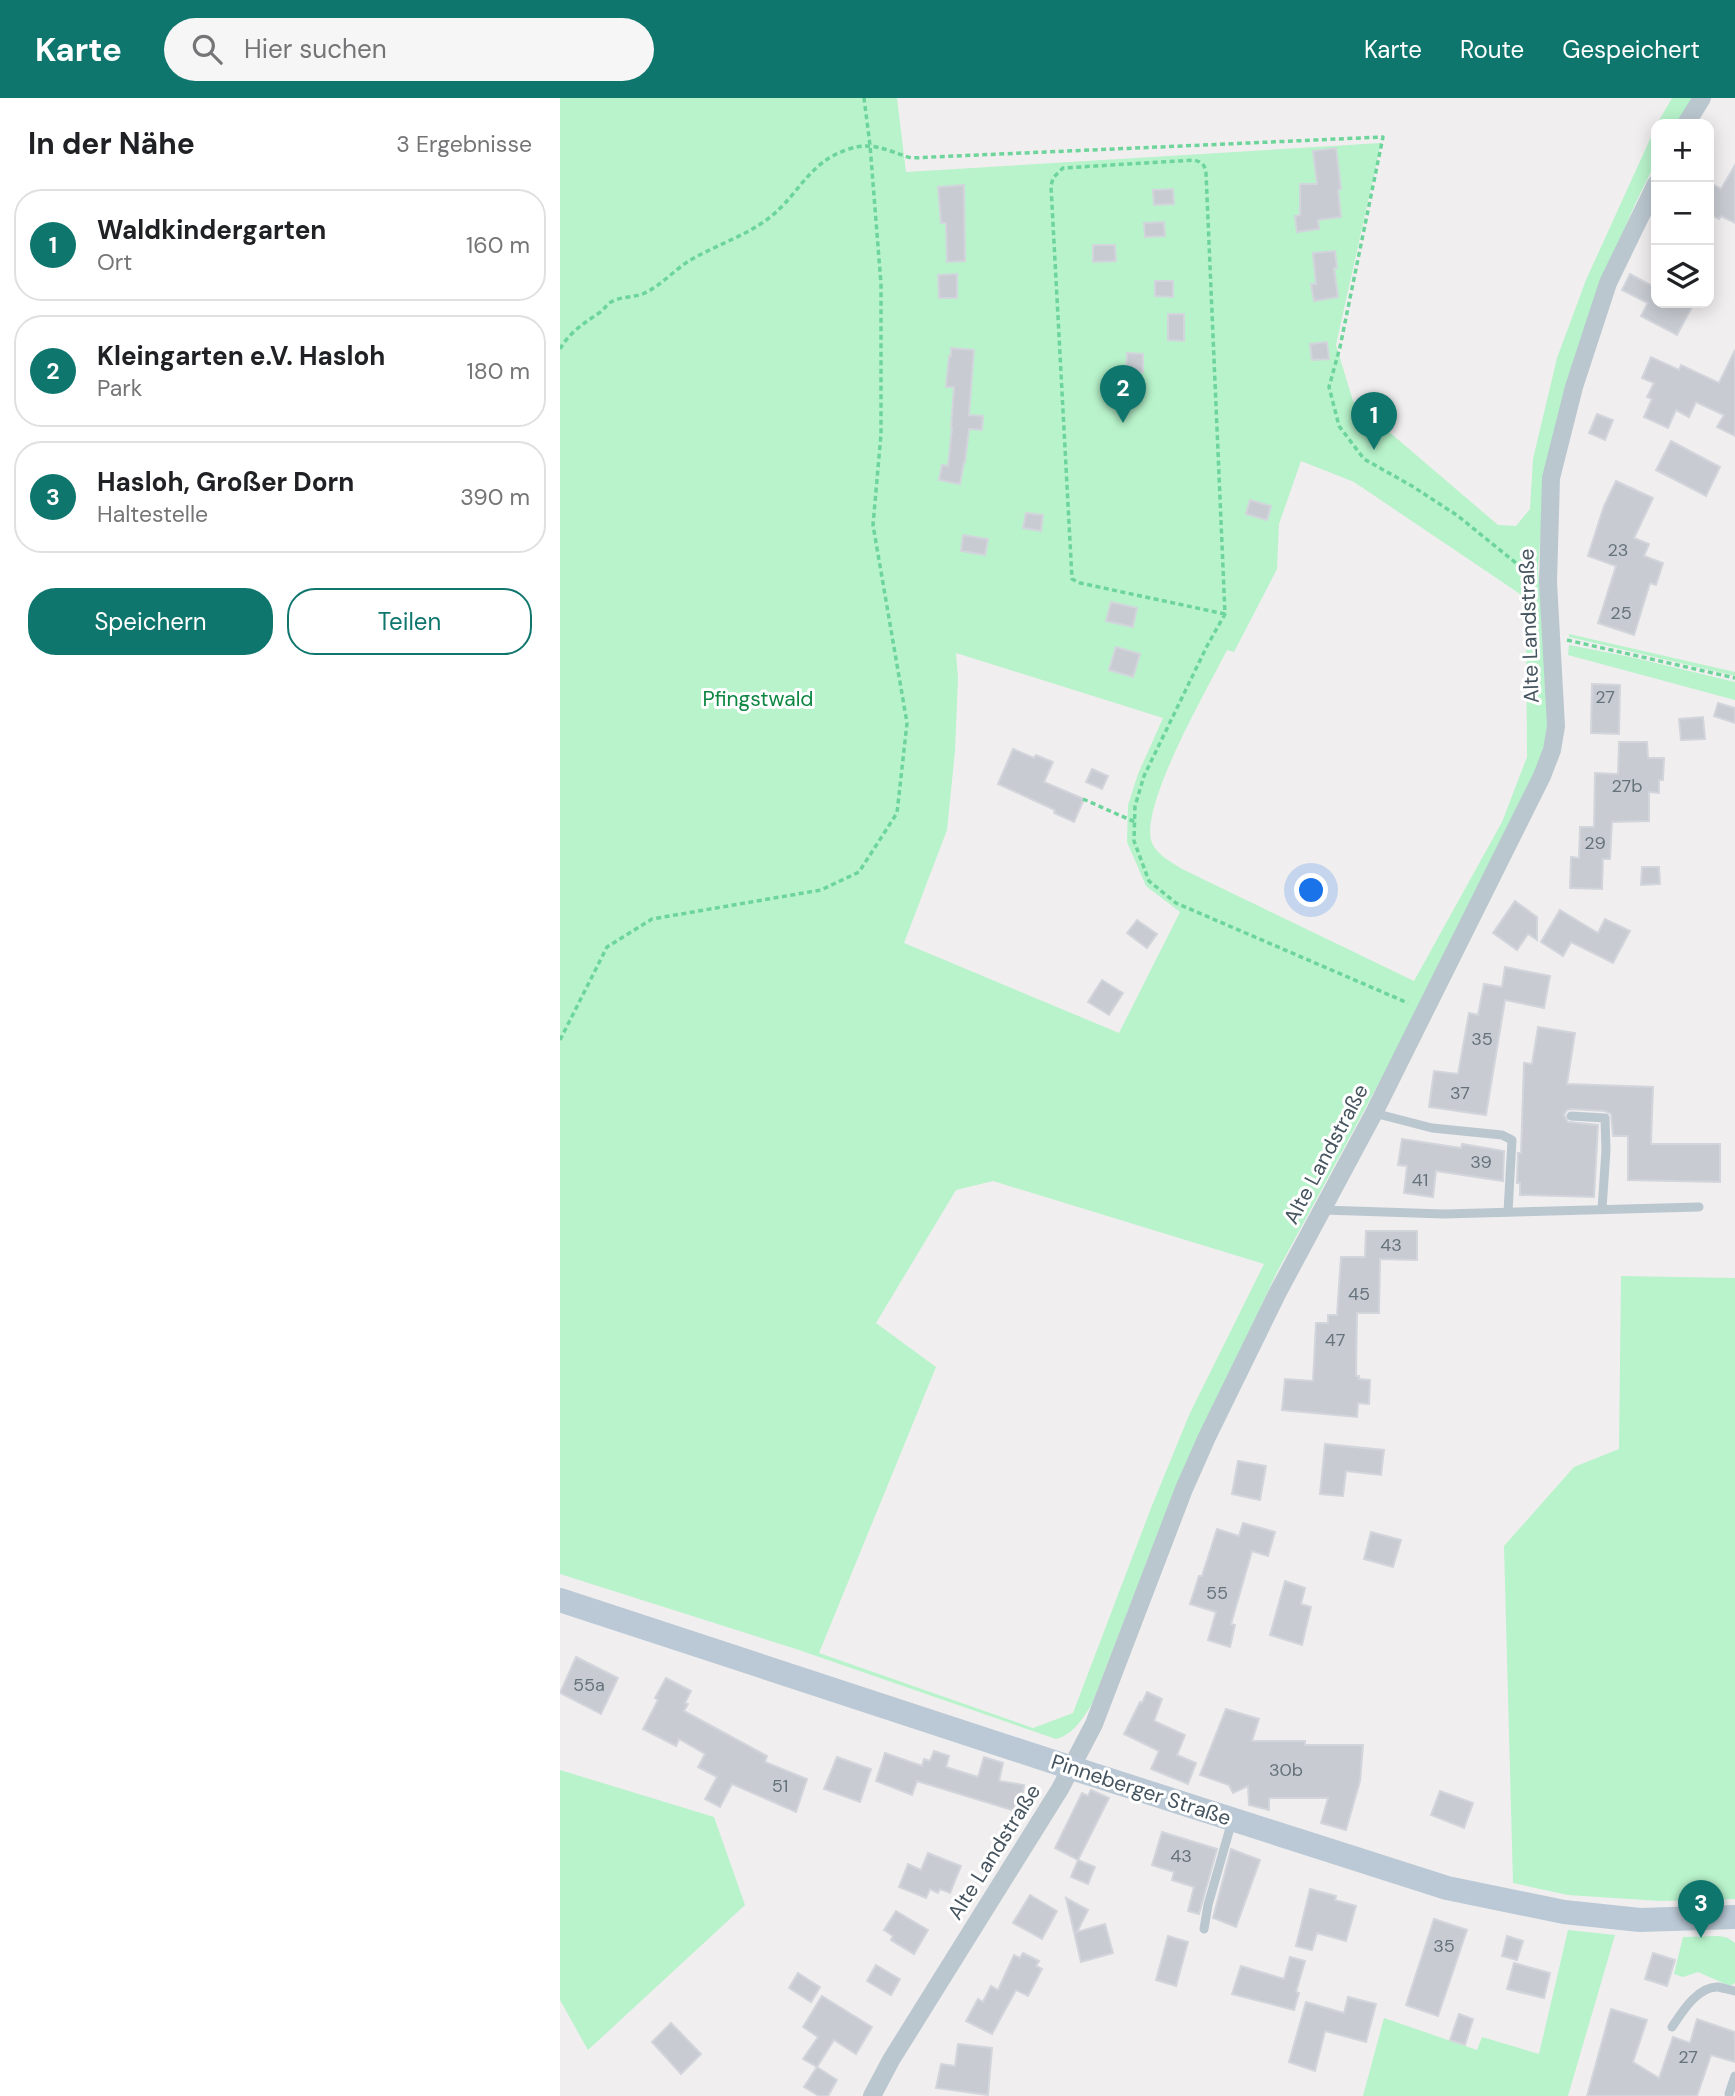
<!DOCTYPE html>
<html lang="de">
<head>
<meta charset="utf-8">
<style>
	:root { --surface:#fff; --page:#f6f6f6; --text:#202124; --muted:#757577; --line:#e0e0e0; --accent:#0f766e }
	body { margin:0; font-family:"DM Sans",sans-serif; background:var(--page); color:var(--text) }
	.controls { position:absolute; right:21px; top:21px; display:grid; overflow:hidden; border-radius:14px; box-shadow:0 4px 18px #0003 }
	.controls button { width:63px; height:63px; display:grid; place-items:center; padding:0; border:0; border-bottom:2px solid var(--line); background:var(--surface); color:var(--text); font:35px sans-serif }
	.you { position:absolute; left:752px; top:793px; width:24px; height:24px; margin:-18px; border:5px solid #fff; border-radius:50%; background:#1a73e8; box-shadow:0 0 0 10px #1a73e833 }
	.badge { display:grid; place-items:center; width:46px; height:46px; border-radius:50%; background:var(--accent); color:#fff; font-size:23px; font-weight:700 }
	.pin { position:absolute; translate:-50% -58px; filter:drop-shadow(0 2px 4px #0008) }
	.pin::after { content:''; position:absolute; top:37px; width:24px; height:21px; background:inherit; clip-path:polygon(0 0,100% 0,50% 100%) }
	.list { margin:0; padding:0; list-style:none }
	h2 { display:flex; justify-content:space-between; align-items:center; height:91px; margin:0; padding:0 28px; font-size:30px }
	h2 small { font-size:23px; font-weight:400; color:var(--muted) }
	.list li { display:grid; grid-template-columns:46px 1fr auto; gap:21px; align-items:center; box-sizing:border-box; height:112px; margin:0 14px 14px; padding:0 14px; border:2px solid var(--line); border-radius:28px }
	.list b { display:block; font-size:26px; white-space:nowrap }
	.list p { margin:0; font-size:23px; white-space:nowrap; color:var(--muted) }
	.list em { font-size:23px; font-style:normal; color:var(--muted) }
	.actions { display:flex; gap:14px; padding:21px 28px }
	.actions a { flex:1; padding:16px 0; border:2px solid var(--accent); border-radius:28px; text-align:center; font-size:24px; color:var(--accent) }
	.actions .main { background:var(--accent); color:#fff }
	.icon { flex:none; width:38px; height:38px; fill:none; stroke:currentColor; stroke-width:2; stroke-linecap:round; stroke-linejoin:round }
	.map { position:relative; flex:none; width:1175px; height:1998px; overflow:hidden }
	header { display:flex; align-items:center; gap:42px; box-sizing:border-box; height:98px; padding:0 35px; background:var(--accent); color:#fff }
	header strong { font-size:33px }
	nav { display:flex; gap:38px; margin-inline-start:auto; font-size:24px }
	.search { width:490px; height:63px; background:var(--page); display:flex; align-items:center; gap:18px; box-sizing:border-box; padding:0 24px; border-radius:38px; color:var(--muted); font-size:26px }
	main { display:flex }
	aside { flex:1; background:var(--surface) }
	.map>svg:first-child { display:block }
</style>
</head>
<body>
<header>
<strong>Karte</strong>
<div class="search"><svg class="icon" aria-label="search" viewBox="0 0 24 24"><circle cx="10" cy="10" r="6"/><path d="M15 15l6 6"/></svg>Hier suchen</div>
<nav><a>Karte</a><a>Route</a><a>Gespeichert</a></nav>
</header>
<main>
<aside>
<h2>In der Nähe<small>3 Ergebnisse</small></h2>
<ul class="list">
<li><span class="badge">1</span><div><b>Waldkindergarten</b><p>Ort</p></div><em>160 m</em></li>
<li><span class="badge">2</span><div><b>Kleingarten e.V. Hasloh</b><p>Park</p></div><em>180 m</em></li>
<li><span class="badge">3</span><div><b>Hasloh, Großer Dorn</b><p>Haltestelle</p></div><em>390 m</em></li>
</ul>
<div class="actions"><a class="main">Speichern</a><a>Teilen</a></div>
</aside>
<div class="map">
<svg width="1175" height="1998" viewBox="0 0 1175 1998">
	<rect width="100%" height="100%" fill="#f1eeef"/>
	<g fill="#b8f3cb" fill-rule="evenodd">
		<path d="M0,0H337L346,74L821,45L776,247L793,303L938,427L956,428L970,411L973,361L997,260L1026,182L1096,28V64L1076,104L1042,183L984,391L978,471L990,623L987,653L867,896L717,1174L616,1389L532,1606C523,1620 513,1637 496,1641L236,1551L0,1476ZM741,363L794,384L966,500L967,659L942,724L854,883L622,771C610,763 595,756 591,742C582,703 648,590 667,552L674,554L717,471L719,426ZM396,555L603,620L578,676L568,707L567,744L586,788L620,814L559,935L344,845L387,732L395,653L398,580ZM433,1083L704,1166L630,1315L591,1410L513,1615L473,1630L259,1555L376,1269L316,1225L396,1092Z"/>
		<polygon points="1112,0 1132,0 1116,26 1097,26"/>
		<polygon points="1009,536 1175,574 1175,578 1009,539"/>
		<polygon points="1009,547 1071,559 1175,584 1175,602 1008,557"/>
		<polygon points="1061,1178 1175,1180 1175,1801 1101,1803 1008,1797 953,1785 944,1448 1014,1369 1059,1351"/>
		<polygon points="0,1672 154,1719 185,1807 28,1952 0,1902"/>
		<polygon points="1008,1832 1055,1837 1008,1998 803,1998 824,1920 917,1952 922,1939 979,1956"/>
		<polygon points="1159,1838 1168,1840 1175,1845 1175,1885 1170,1888 1138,1874 1123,1879 1114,1876 1123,1839"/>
	</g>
	<g fill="#c8ccd2" stroke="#d2d5db" stroke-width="2">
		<polygon points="776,50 781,91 778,92 781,119 758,122 759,131 737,134 735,118 740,117 740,86 757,86 753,53"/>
		<polygon points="1175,67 1175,125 1161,118 1159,121 1149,116 1149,84 1161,91"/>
		<polygon points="404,87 405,163 387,164 386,125 381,125 378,89"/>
		<polygon points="613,91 614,106 594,107 593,92"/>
		<polygon points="604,124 605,138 585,139 584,125"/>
		<polygon points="533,147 555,147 556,163 533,164"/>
		<polygon points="775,153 777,170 774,170 778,199 754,203 751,186 756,186 753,155"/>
		<polygon points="397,176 397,200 379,200 378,177"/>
		<polygon points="1070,176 1096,190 1096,205 1134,205 1117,237 1081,218 1088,205 1062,192"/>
		<polygon points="595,183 613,183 613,199 595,198"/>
		<polygon points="608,216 624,216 624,243 608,242"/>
		<polygon points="767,244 769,261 752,262 750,246"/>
		<polygon points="391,250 414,252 409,317 423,318 422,332 409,331 405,364 404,364 400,386 379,382 382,367 388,368 392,330 391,330 394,289 386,289 389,258 391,258"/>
		<polygon points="1175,252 1175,338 1157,329 1164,317 1136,304 1129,319 1116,312 1108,330 1084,319 1092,301 1087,299 1094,285 1082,280 1091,259 1119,272 1121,267 1159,285"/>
		<polygon points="567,255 583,256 583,274 566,274"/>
		<polygon points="1037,316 1053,322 1045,342 1029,335"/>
		<polygon points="1111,343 1160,369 1146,398 1096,372"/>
		<polygon points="1056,383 1093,400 1074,440 1089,446 1084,458 1103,465 1096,487 1090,485 1074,537 1038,525 1056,468 1028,458 1044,408"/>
		<polygon points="690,402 711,408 707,422 686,416"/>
		<polygon points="466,415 483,417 481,433 463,430"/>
		<polygon points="403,437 428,441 425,457 401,453"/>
		<polygon points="551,504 577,510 573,529 546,523"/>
		<polygon points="556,549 580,556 573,579 549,572"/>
		<polygon points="1032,586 1060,587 1059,636 1031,635"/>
		<polygon points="1158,605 1175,610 1175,625 1154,618"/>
		<polygon points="1143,619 1145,641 1121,642 1119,621"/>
		<polygon points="1059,644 1087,644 1088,660 1104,660 1103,682 1099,682 1099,695 1089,694 1089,723 1052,724 1050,761 1043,761 1042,791 1010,790 1011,759 1019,760 1020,729 1034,729 1035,675 1058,676"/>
		<polygon points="453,651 474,660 476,657 493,664 484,684 524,701 514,724 494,715 495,712 438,686"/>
		<polygon points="532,671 548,678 542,691 526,684"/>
		<polygon points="1082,769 1099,769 1100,786 1081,787"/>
		<polygon points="955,803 977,819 977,842 968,836 957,852 933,835"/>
		<polygon points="1000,812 1038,835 1045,821 1070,833 1053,865 1011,844 1003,858 981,844"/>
		<polygon points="577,822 597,836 587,850 567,835"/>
		<polygon points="945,869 990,878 984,910 945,902 926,1017 869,1009 874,973 898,976 909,915 918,917 924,886 942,889"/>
		<polygon points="542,882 563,895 549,917 528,904"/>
		<polygon points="978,929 1015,935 1007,986 1093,989 1091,1046 1160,1046 1160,1084 1068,1082 1068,1038 1053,1038 1051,1016 1045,1013 1011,1011 1007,1012 1004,1017 1008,1024 1038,1027 1034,1099 960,1097 960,1085 957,1085 958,1055 961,1055 964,965 972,966"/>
		<polygon points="842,1041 901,1050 902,1046 944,1053 943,1083 876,1073 873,1099 844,1095 847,1068 838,1067"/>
		<polygon points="806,1133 857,1133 857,1162 820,1161 819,1215 797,1215 796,1278 799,1278 799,1281 810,1282 809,1306 798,1305 797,1319 722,1312 725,1281 753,1283 756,1225 768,1225 768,1217 777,1217 781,1159 805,1159"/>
		<polygon points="765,1346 824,1352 821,1377 786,1373 783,1398 760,1396"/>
		<polygon points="678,1363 706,1368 700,1402 672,1396"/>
		<polygon points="683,1425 715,1434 708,1458 692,1453 671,1526 675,1527 670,1549 648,1542 656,1514 630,1506 639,1478 642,1478 657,1431 679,1438"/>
		<polygon points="811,1434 841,1442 833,1469 804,1461"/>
		<polygon points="725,1483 745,1490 741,1506 751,1509 742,1547 710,1537"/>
		<polygon points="16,1559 58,1580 41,1616 0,1595"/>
		<polygon points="106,1580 131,1593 125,1605 128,1606 124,1613 207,1658 205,1664 247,1681 236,1714 172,1686 160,1709 145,1701 157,1679 138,1669 145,1656 119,1641 116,1648 83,1631 98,1602 95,1600"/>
		<polygon points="587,1594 602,1601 594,1623 625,1637 617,1657 636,1665 628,1686 591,1671 599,1653 564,1636 580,1604 582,1605"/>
		<polygon points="666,1611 699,1621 692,1643 745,1643 745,1647 803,1647 800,1683 786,1732 761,1725 768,1700 709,1700 709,1712 689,1707 688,1688 673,1695 669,1687 640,1677"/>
		<polygon points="374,1653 389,1658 386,1669 418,1679 424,1659 443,1665 439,1683 464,1687 461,1709 455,1708 455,1713 357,1683 352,1697 316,1683 325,1655 362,1668 364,1661 370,1663"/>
		<polygon points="277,1659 311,1671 300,1704 264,1691"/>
		<polygon points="531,1692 549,1700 518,1762 495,1750 522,1695 528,1698"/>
		<polygon points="880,1693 913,1705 904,1730 871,1717"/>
		<polygon points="602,1734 657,1751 639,1816 628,1813 634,1789 612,1782 614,1774 592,1767"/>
		<polygon points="671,1751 700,1762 676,1829 653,1820"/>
		<polygon points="368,1755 401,1768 390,1795 380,1791 378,1795 370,1791 366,1800 339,1789 348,1766 361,1772"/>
		<polygon points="518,1762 535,1769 528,1786 511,1779"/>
		<polygon points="750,1791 776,1798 775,1802 796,1808 786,1843 757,1835 752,1852 736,1848"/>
		<polygon points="470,1797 497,1813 482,1841 453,1825"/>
		<polygon points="506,1800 528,1812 517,1834 545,1826 553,1855 521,1864"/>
		<polygon points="336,1813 368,1832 354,1856 331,1842 333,1838 324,1832"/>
		<polygon points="874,1821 907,1832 878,1918 846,1907"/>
		<polygon points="608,1838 628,1844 616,1888 596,1882"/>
		<polygon points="947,1838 963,1843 957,1862 942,1858"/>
		<polygon points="463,1855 479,1863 476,1868 482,1871 468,1898 456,1892 432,1936 406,1923 418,1901 423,1904 431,1888 438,1892 454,1857 460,1860"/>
		<polygon points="1093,1855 1115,1862 1107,1888 1085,1881"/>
		<polygon points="730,1859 745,1863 736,1894 739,1895 734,1912 672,1896 681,1868 724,1881"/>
		<polygon points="954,1865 990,1875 984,1900 947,1891"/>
		<polygon points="316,1867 340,1881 331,1897 307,1883"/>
		<polygon points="238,1875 260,1889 251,1904 229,1890"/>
		<polygon points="262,1898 312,1929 296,1956 274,1942 257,1969 243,1961 258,1939 243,1929"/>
		<polygon points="788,1899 816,1906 806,1944 765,1933 755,1973 729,1964 746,1904 784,1915"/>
		<polygon points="1051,1911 1087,1922 1073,1964 1099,1980 1113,1939 1130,1945 1137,1921 1175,1934 1175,1964 1151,1957 1137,1998 1027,1998"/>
		<polygon points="899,1916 913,1921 905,1947 890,1942"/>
		<polygon points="111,1925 141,1956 121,1976 92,1944"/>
		<polygon points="398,1946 432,1950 428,1997 376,1990 381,1966 395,1968"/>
		<polygon points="257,1969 277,1982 268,1998 259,1998 244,1989"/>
	</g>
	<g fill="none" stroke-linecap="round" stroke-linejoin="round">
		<g stroke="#6dd59b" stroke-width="3.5" stroke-dasharray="5 3.5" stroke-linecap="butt">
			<path d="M0,251C9,235 24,225 39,215C44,212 46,207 51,204C61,198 76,200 87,194C104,185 117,169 134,160C159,146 187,137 209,120C240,96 248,64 289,51C313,43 328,53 351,60L823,39L780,249L769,289L779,328L804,361L852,388L898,418L972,478"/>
			<path d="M665,516L520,485L512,481L491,88L493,80L503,70L634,62C642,64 645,67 646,75L665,516L647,548L584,678L575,708L574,743L589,783L616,805L848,905"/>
			<polyline points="1007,542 1175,580"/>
			<polyline points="523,701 575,724"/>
			<polyline points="0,942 47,849 92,821 261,792 299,774 337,715 347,625 313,427 321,336 321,186 310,47 304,0"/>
		</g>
		<g stroke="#bbc7cf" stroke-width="9">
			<polyline points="814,1015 872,1030 942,1037 952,1042 948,1114"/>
			<polyline points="1011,1018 1045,1020 1046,1052 1042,1111"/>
			<polyline points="763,1112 884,1116 1139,1109"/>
			<polyline points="644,1831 648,1807 672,1723"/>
			<path d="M1112,1929C1122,1914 1138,1888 1158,1889C1163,1890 1170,1892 1175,1893"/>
			<polyline points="1169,1996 1175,1978"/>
		</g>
		<g stroke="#bbc7cf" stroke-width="18">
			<polyline points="1126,26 1142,0"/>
			<polyline points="312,1998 331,1962 500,1691 534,1626 624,1391 647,1339 718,1194 814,1015 982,678 992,652 996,628 988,484 991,380 1014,289 1048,185 1096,86"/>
		</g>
		<polyline stroke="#bac9d5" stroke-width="24" points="0,1502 512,1670 887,1790 1004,1814 1080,1822 1175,1819"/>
	</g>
	<g text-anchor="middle" stroke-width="6" stroke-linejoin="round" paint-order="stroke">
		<g font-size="18" fill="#66727b">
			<text x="1058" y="458">23</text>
			<text x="1061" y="521">25</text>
			<text x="1045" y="605">27</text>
			<text x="1067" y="694">27b</text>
			<text x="1035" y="751">29</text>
			<text x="922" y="947">35</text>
			<text x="900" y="1001">37</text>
			<text x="921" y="1070">39</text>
			<text x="860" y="1088">41</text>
			<text x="831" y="1153">43</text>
			<text x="799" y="1202">45</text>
			<text x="775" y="1248">47</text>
			<text x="657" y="1501">55</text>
			<text x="29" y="1593">55a</text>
			<text x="726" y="1678">30b</text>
			<text x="220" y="1694">51</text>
			<text x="621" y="1764">43</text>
			<text x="884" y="1854">35</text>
			<text x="1128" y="1965">27</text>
		</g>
		<g font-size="21" fill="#45545e" stroke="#fff">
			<text transform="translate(969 528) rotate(-92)" y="7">Alte Landstraße</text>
			<text transform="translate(766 1056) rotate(-62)" y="7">Alte Landstraße</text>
			<text transform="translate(581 1692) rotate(18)" y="7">Pinneberger Straße</text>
			<text transform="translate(434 1754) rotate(-58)" y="7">Alte Landstraße</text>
		</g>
		<g font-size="21" fill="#0e8743" stroke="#fff">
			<text x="198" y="608">Pfingstwald</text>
		</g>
	</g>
</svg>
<div class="controls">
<button>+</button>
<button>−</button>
<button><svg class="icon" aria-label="layers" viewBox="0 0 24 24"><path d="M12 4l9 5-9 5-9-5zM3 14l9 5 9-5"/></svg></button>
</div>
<div class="you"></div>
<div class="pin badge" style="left:814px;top:352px">1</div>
<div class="pin badge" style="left:563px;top:325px">2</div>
<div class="pin badge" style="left:1141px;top:1840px">3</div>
</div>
</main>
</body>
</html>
